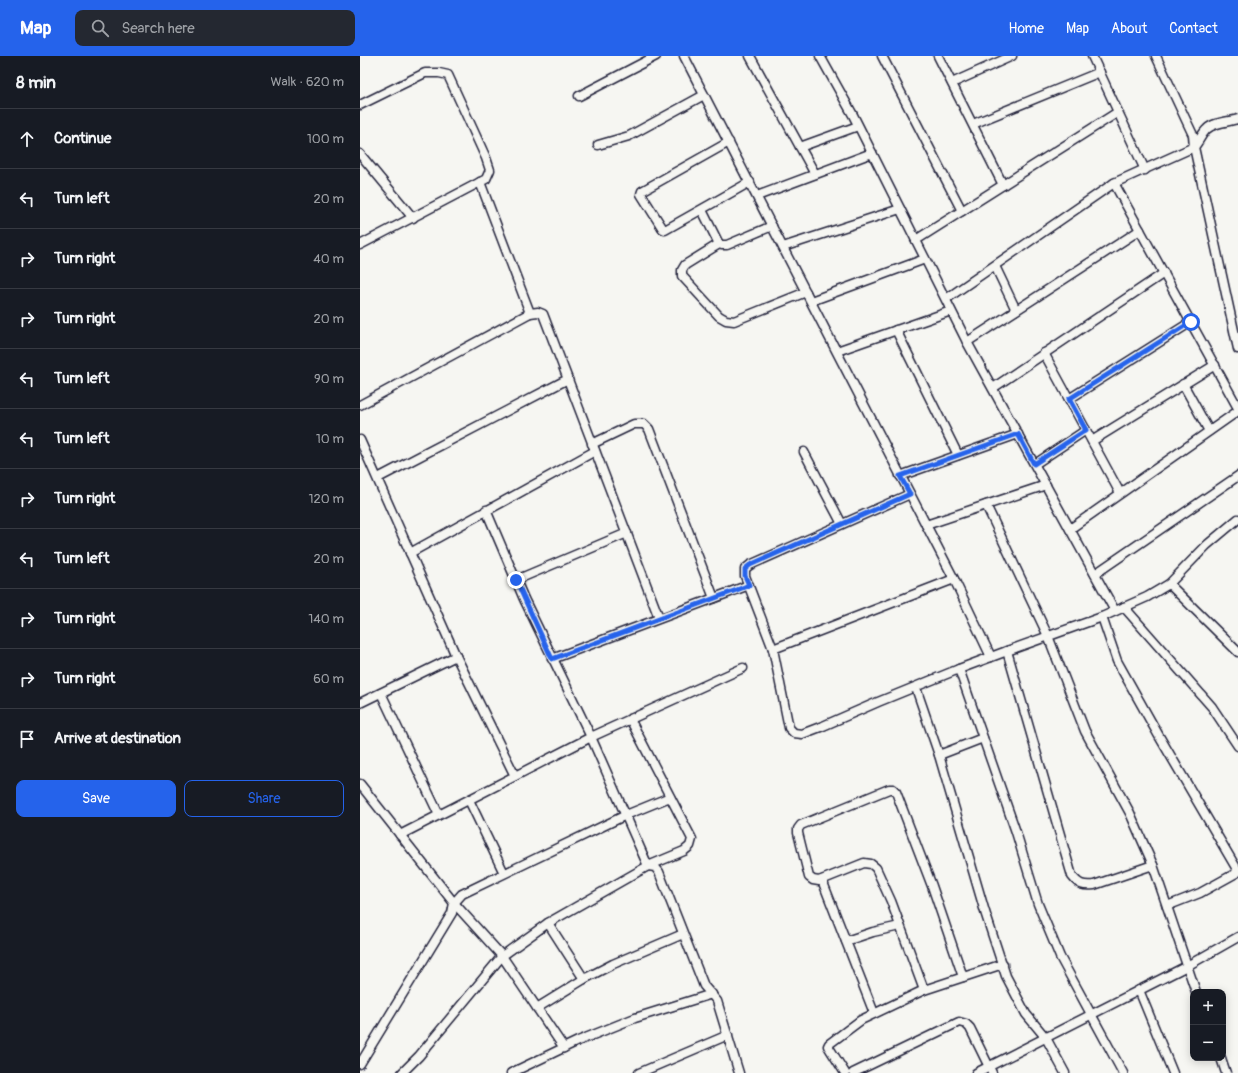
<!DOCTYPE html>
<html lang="en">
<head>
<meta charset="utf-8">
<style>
	:root { --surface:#171b24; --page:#242831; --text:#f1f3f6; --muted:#9ea1a6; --line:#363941; --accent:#2563eb }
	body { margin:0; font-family:Pangolin,sans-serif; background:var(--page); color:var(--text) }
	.controls { position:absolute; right:12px; bottom:12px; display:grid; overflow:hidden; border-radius:8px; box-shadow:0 2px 10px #0003 }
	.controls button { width:36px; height:36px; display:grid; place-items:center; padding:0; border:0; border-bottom:1px solid var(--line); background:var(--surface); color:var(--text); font:20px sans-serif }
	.stop { position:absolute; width:12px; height:12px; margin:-9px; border:3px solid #2563eb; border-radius:50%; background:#fff }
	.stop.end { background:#2563eb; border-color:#fff; box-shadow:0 1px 4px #0008 }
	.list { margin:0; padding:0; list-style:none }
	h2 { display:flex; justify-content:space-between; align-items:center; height:52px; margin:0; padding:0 16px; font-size:17px }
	h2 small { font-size:13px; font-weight:400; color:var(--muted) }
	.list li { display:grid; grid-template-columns:26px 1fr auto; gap:12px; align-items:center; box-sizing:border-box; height:60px; padding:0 16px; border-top:1px solid var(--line) }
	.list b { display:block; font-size:15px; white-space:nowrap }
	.list em { font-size:13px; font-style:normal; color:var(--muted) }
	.actions { display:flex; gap:8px; padding:12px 16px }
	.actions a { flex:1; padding:9px 0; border:1px solid var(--accent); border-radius:8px; text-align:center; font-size:14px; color:var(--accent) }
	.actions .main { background:var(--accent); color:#fff }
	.icon { flex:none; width:22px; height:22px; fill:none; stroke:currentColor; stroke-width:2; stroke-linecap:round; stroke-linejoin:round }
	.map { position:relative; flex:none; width:878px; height:1017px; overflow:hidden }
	header { display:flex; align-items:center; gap:24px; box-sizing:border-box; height:56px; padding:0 20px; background:var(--accent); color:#fff }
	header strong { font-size:19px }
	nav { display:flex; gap:22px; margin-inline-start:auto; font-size:14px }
	.search { width:280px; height:36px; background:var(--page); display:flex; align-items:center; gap:10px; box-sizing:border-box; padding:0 14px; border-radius:8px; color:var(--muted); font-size:15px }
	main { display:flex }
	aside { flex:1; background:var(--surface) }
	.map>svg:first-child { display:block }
</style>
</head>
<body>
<header>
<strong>Map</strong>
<div class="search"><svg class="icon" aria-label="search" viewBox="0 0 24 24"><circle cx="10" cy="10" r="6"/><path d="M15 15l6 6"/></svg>Search here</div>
<nav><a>Home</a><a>Map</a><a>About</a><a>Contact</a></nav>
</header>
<main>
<aside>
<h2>8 min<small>Walk · 620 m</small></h2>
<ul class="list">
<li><svg class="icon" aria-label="ahead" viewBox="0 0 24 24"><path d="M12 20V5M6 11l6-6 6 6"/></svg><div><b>Continue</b></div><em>100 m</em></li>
<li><svg class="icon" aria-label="left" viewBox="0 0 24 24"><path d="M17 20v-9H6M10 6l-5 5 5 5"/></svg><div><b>Turn left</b></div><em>20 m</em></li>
<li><svg class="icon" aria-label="right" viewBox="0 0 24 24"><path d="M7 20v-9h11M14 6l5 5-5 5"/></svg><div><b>Turn right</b></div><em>40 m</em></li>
<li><svg class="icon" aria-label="right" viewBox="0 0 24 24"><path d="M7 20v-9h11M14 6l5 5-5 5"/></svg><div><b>Turn right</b></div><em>20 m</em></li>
<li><svg class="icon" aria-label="left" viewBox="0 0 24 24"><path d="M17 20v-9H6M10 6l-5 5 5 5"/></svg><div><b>Turn left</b></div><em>90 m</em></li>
<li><svg class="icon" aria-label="left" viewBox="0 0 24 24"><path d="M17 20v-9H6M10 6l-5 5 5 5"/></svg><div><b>Turn left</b></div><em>10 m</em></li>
<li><svg class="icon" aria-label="right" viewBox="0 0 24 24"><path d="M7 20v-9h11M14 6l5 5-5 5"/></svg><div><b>Turn right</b></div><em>120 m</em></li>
<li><svg class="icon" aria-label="left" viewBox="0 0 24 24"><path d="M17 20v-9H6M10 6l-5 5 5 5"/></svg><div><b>Turn left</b></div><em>20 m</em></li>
<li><svg class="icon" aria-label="right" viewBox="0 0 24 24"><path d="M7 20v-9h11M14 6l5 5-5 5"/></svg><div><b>Turn right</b></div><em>140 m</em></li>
<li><svg class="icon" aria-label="right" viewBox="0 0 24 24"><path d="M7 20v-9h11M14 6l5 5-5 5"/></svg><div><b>Turn right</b></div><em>60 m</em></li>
<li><svg class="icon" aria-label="arrive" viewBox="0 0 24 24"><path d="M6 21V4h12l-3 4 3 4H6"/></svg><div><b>Arrive at destination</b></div></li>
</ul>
<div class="actions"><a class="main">Save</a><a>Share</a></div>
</aside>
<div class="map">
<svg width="878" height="1017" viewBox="0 0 878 1017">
	<rect width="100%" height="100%" fill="#f6f6f2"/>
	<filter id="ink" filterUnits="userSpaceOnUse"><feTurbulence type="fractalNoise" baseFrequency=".025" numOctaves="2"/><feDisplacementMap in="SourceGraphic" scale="8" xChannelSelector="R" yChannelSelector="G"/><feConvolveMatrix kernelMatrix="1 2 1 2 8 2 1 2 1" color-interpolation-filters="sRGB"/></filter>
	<g filter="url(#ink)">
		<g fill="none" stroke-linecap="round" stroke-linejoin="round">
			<g stroke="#22223b" stroke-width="11">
				<g id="minor">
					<polyline points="324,0 594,523 631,601"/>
					<polyline points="390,0 455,118"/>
					<polyline points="460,0 493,59 607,286 755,555"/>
					<polyline points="522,0 602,155"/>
					<polyline points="578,0 643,129"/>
					<polyline points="732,0 785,114"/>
					<polyline points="796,0 833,79 834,91 878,293"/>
					<polyline points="592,27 652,0"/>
					<polyline points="219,40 296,0"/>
					<polyline points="0,49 65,17 79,17 88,19 126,102 130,114 126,123 0,189"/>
					<polyline points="613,68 740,16"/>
					<polyline points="369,86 282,135 281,138 303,173 305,174 390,126"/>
					<polyline points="238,89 269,80 344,39"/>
					<polyline points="440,91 498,70"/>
					<polyline points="0,98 53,162"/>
					<polyline points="120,126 170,257"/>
					<polyline points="754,127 878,352"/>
					<polyline points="397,140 512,97"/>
					<polyline points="342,154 359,188"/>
					<polyline points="412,170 367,189 362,189 359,188 325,209 322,214 322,220 359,260 366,264 374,265 446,236"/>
					<polyline points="556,184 758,56"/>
					<polyline points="423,191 540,153"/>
					<polyline points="635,210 656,254"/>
					<path d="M586,243L754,127L834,91C839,86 842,77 847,73C854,66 868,66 878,63"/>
					<polyline points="451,245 565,203"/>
					<polyline points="536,274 598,399"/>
					<polyline points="607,286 780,174"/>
					<polyline points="477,295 591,255"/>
					<polyline points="684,297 760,437"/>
					<polyline points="823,328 849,375"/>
					<polyline points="633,332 804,217"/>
					<polyline points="709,343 831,266"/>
					<polyline points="0,349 170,257 178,256 183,258 299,562"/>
					<polyline points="0,384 96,600 155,720"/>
					<polyline points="732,385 855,309"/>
					<polyline points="232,388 274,368 284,368 289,373 354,542"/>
					<polyline points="444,396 482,468"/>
					<polyline points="675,408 726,374"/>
					<polyline points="540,420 658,378"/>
					<polyline points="18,422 208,323"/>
					<polyline points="550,438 390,509 385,513 385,520 413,593 429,672 434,677 442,678 463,670 518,646 599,613 647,595 742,561 787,541 809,528 847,489 878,463"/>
					<polyline points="626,449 688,580 725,675 770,757 793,809 836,936"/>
					<polyline points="126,454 164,543 231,681 288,810"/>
					<polyline points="566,469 686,429"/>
					<polyline points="710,473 878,355"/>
					<polyline points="50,497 235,395"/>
					<polyline points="735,518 878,420"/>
					<polyline points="156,524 267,477"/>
					<polyline points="809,528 878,596"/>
					<polyline points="764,551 852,651 878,690"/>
					<polyline points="742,561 757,605 799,680 878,815"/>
					<polyline points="413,593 594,523"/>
					<path d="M647,595L712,820C719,829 723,830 734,829L793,809"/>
					<polyline points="192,603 389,529"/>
					<polyline points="599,613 656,776 678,848 700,901 763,1017"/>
					<polyline points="556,632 579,699 625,856 646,920 666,958 686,982 705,1017"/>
					<polyline points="21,637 79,759"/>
					<polyline points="0,647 96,600"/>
					<polyline points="579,699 623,682"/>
					<polyline points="0,728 94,847 142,900 204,992"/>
					<polyline points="109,744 144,817"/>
					<polyline points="40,779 231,681 383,612"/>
					<polyline points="288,810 295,811 299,816 344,930 357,945 379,1017"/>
					<polyline points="462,824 514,957"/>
					<polyline points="807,850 840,837 878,816"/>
					<polyline points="188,867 224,923"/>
					<polyline points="486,885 513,876 540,870"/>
					<polyline points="564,934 531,845 516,812 511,808 504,807 459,825 453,824 449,821 438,777 438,773 441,769 529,733 533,733 536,736 572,830 603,921"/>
					<polyline points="779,934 813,1017"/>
					<polyline points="177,952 224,923 253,908 323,878"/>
					<polyline points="861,1002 866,1017"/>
					<polyline points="0,1008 92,857 94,847 102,838 266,759 310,741"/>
					<polyline points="42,1017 59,1000 142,900 188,867 288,810 324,795 330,790 332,783 270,663"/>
					<polyline points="151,1017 218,985 275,962 352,938"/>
					<polyline points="279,1017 368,979"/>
					<polyline points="485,1017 468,990 469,988 501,964 564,934 643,908"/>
					<polyline points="493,1017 599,966 606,968 610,972 632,1017"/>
					<polyline points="616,1017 827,910 878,881"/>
				</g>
			</g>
			<use href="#minor" stroke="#f6f6f2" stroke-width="8"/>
		</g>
	</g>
	<g fill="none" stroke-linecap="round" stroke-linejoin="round" filter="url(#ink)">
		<polyline stroke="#2563eb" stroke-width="5" points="156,524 192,603 382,532 389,529 385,520 385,513 390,509 550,438 540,420 658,378 674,408 726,374 709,343 831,266"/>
	</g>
</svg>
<div class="controls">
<button>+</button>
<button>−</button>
</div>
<div class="stop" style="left:831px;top:266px"></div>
<div class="stop end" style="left:156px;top:524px"></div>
</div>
</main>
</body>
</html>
